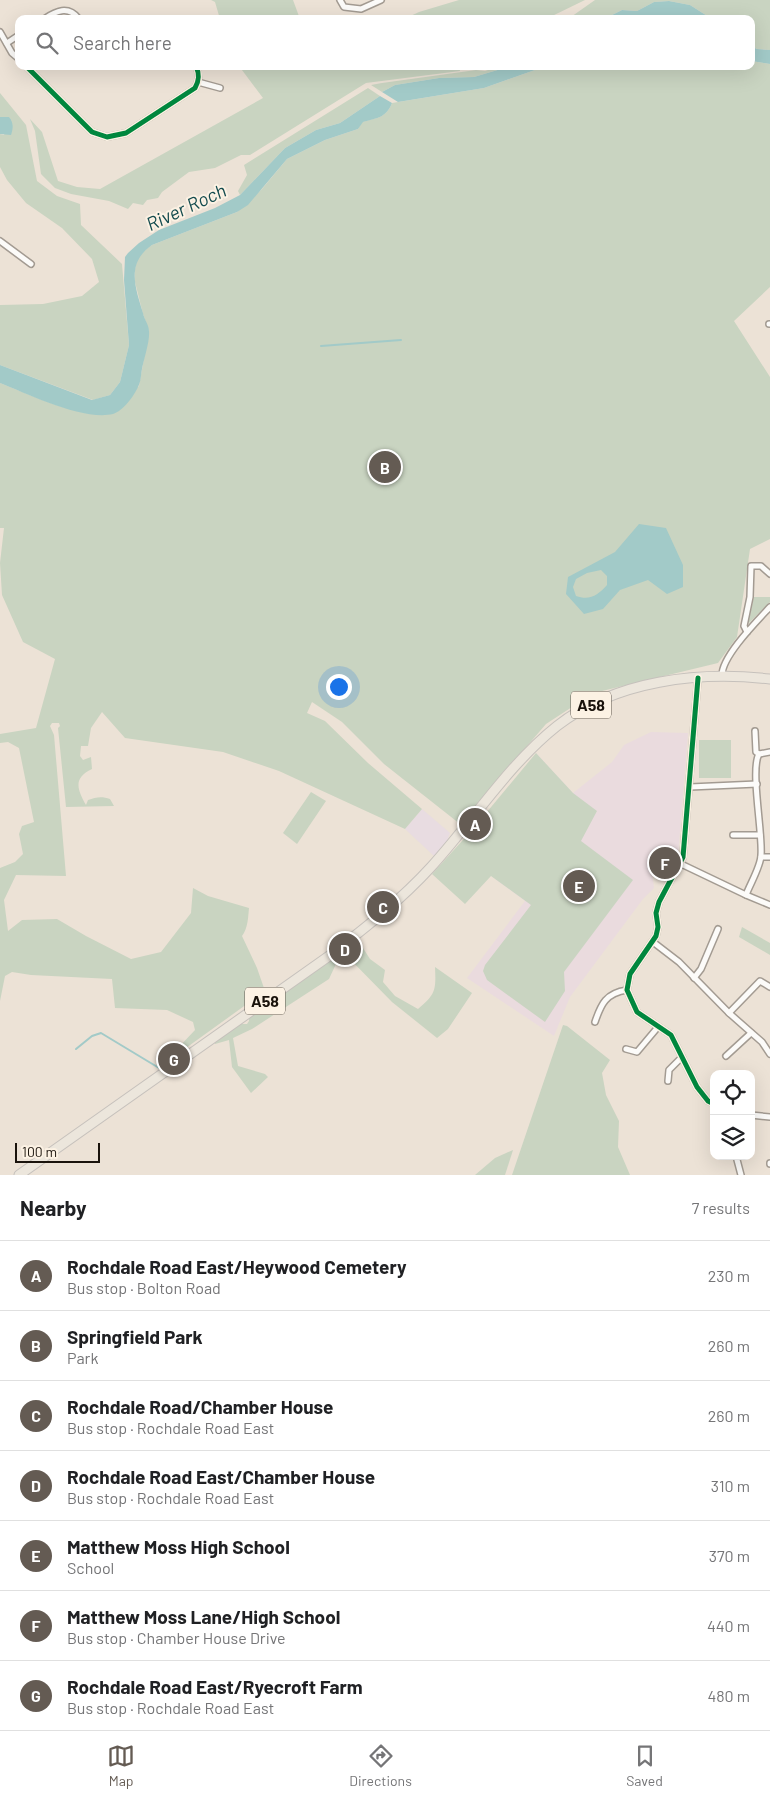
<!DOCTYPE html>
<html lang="en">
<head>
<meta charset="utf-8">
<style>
	:root { --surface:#fff; --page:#f6f6f6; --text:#202124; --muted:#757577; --line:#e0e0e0; --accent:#645b53 }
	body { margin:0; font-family:Barlow,sans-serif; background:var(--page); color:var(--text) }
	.controls { position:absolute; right:15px; bottom:15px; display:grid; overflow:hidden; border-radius:10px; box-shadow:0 5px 20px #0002 }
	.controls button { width:45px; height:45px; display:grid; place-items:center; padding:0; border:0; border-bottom:1px solid var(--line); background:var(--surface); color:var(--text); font:25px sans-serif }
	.scale { position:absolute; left:15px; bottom:12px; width:85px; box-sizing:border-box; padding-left:5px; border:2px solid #1a130c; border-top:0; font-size:14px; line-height:18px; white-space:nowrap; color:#1a130c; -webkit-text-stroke:4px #fcf2e4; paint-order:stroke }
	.you { position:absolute; left:338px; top:686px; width:18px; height:18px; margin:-12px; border:4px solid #fff; border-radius:50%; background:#1a73e8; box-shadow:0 0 0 8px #1a73e833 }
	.badge { display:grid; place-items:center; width:32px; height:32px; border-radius:50%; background:var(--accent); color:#fff; font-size:16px; font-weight:700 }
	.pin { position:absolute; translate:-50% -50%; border:2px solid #fff; box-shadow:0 1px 5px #0006 }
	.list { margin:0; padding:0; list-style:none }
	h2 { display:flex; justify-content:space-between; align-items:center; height:65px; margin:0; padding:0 20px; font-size:21px }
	h2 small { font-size:16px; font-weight:400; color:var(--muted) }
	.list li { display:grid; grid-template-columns:32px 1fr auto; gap:15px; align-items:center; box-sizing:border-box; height:70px; padding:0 20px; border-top:1px solid var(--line) }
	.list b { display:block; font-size:19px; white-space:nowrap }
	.list p { margin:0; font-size:16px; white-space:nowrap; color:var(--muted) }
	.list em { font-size:16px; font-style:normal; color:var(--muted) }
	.icon { flex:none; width:28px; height:28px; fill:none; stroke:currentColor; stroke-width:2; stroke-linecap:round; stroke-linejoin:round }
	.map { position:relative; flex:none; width:770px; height:1175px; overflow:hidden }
	.search { position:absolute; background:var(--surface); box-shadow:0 5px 20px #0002; left:15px; right:15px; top:15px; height:55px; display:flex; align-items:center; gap:12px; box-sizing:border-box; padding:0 18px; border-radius:10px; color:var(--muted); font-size:19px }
	.sheet { height:555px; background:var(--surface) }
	nav { display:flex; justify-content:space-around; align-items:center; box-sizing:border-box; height:70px; border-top:1px solid var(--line); background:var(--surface); font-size:14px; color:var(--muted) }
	nav a { display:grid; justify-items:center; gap:2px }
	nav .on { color:var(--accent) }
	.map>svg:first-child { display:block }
</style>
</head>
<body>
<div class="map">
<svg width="770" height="1175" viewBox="0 0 770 1175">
	<rect width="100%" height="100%" fill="#ece2d6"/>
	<polygon fill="#e8dce1" points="422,809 450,833 447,841 434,856 405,829"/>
	<polygon fill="#eadbde" points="651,732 688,733 678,856 672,861 659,864 652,870 654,888 643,899 570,997 554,1036 467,978 525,901 495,879 536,753 573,793 612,762 624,745"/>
	<g fill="#c9d4c1">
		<polygon points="211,0 293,0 300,19 220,19 215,2"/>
		<polygon points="459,0 585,0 546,19 404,19 419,12"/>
		<polygon points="595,0 770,0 770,50 757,49 751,46 751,19 712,19 690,5 669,1 654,2 637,11 622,10 604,19 568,19"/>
		<path d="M751,61L770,64V287L734,321L770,377V539L750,549L737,637L718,663L598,692L572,707L546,724L460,824L384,764L342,722L312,702L307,713L325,721L368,763L422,809L405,829L279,771L223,752L125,738L102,712L91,728L88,746H81L80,756L83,760L91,757L92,769C73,778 77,789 86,805L88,800C96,797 102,796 110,799L114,806L66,807L58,728L60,726L59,723H52L50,726L54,735L66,876L16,875L4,900L8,931L22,920L57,919L86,936L131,959L161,952L191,913L193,888L208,896L249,908C248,918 248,928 242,936L257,968L265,991L179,1053L178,1048L195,1030L193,1022L167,1010L115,1008L112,979L31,975L12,972L5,976L0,1001V868L15,862L23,854L19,834L22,826L34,822L19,748L8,742L0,743V734L36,728L55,659L23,642L2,595L0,563L4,528H0V383C33,396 66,412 102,415L139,386L149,331L143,314L135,282V269L137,260L142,252L152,245L237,212L262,189L287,159L325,140L358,129L362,122C377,118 386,118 392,103L484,88L535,70L541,66H751Z"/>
		<polygon points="239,66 459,66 460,71 366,83 250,155 241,155 215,168 189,172 162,192 158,198 147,200 143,205 133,203 128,209 109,201 71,194 55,188 41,174 35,131 30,119 42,132 58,181 77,187 100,189 263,98"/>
		<polygon points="500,66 511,66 474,77 439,78 395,85 382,92 371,85 382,83 476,70 485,71"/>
		<polygon points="368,88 380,96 340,123 316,130 285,148 240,195 238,191 247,175 244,165"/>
		<polygon points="0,93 26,125 37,181 57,196 80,204 81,225 122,264 129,345 120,382 110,395 93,400 0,365 0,305 43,304 82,296 99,282 92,259 62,228 26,203 7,180 0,167 0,134 4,135 9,117 0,117"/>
		<polygon points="754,597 770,597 770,602 748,624"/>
		<rect x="699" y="740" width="32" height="38"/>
		<polygon points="536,753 573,793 597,811 581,841 633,880 564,972 565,991 545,1022 487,980 483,971 485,965 531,905 491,876 465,904 432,874 472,830"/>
		<polygon points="311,792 326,801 297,844 283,833"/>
		<polygon points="742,927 770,943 770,955 739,937"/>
		<path d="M356,941L363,948L370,959L385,970L383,982L395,996L418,1009C436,994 436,990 435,967L472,993L448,1029L437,1038L392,1002L342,951L329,979L252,1029L233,1038L238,1066L265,1074L268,1077L251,1093L232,1067L229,1040L215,1044L214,1042L240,1024H247L249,1021V1018Z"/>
		<polygon points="563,1025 567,1026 610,1060 602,1073 606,1095 619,1121 618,1147 630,1175 512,1175"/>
		<polygon points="513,1150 505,1175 475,1175 495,1158"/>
	</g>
	<g fill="#a2cac8" fill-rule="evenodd">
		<polygon points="669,1 690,5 712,19 682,19 671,17 650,19 604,19 622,10 637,11 654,2"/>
		<polygon points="751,46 757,49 770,50 770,64 751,61"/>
		<polygon points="511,66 541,66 535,70 484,88 398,102 382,92 395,85 439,78 474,77"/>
		<path d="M380,96L392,103C386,118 377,118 363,122L358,129L325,140L287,159L248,205L237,212L152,245C126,263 135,287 143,313C144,319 149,325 149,331C150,341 144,358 142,369C141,374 141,382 138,387C134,396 123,411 113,414C83,421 28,394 0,383V365L92,400L110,395L120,382L129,345L124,280L125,257L128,253L139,243L159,230L215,208L240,195L285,148L316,130L340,123Z"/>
		<path d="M0,117H9C14,123 13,129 11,135L0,134Z"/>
		<path d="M639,524L666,528L683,565V587L667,594L648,580L620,590L603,609L584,614L566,594L568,577L615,552ZM601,570L607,576V585C598,595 590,601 576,596L573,587L576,579L587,573Z"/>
	</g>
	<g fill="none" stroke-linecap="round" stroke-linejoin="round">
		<g stroke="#a2cac8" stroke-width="2">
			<polyline points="321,346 401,340"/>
			<polyline points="76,1049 92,1036 101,1033 159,1068"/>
		</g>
		<g stroke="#a39b92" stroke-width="8">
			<g id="street">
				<polyline points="340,0 344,7 361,9 381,0"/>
				<path d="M44,19C56,11 68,5 79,19"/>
				<polyline points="0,32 12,53 19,59"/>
				<polyline points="7,43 19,35"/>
				<path d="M26,66L92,132L107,137L126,133L195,88C199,81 200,75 196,66"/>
				<polyline points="198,82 220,88"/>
				<polyline points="0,241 31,264"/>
				<polyline points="769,324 770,324"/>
				<polyline points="747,632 744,626 750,597 751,566 761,566 770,574"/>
				<path d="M722,676C721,657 757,621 770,607"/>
				<polyline points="698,678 683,857 659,902 656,913 658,927 656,936 630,974 627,990 637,1012 671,1035 697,1087 708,1101 714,1104"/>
				<polyline points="759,754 770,752"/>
				<polyline points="690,787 757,784"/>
				<polyline points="733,835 760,835"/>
				<polyline points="761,857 770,857"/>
				<polyline points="679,863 746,895 770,905"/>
				<path d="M746,895C750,884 761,866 761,855C763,834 750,769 759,754L756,752L755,731"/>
				<polyline points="653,942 679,962 729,1013 762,1042 770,1054"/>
				<polyline points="694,978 701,969 718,929"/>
				<polyline points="729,1013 760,981 770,987"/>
				<path d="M595,1022C601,1004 606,993 627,990"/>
				<polyline points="626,1049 637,1052 658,1027"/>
				<polyline points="726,1056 751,1033"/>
				<polyline points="668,1081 669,1070 682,1057"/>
				<polyline points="751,1115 770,1117"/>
				<polyline points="736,1156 741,1175"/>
				<polyline points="770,1164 770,1163"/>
			</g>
		</g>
		<g stroke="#c6c1bc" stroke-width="11">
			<path id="highway" d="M19,1175L329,956C365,928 401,900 431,867C473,821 508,765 557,726C616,680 699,671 770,679"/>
		</g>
		<use href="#street" stroke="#fcfbf9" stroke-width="5"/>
		<use href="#highway" stroke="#ece6dc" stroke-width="9"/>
		<g stroke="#fcf2e4" stroke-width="8">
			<g id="cycleway">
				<path d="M26,66L92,132L107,137L126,133L195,88C199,81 200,75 196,66"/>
				<polyline points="698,678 683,857 659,902 656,913 658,927 656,936 630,974 627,990 637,1012 671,1035 697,1087 708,1101 714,1104"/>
			</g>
		</g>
		<use href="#cycleway" stroke="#00873e" stroke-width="5"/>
	</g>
	<g text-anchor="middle" stroke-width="4" stroke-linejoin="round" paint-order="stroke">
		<g fill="#fcf2e4" stroke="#5e564d" stroke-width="1">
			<rect x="571" y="691.5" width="40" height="27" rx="4"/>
			<rect x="245" y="987.5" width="40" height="27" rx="4"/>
		</g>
		<g font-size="16" font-weight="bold" fill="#1a130c">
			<text x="591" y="711">A58</text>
			<text x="265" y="1007">A58</text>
		</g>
		<g font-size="19" font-style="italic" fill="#144b4e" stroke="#fcf2e4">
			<text transform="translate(186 207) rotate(-25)" y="7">River Roch</text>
		</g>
	</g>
</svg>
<div class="controls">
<button><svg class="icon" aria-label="locate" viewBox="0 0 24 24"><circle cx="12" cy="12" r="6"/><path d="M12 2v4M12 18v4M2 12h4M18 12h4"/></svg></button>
<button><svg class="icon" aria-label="layers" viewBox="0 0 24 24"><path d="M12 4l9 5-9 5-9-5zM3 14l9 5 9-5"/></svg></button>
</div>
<div class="scale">100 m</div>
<div class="you"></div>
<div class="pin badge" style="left:475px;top:824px">A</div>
<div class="pin badge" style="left:385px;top:467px">B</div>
<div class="pin badge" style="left:383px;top:907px">C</div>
<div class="pin badge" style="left:345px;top:949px">D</div>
<div class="pin badge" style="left:579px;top:886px">E</div>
<div class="pin badge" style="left:665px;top:863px">F</div>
<div class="pin badge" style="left:174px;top:1059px">G</div>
<div class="search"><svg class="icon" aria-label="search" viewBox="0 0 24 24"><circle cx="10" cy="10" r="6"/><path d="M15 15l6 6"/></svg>Search here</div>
</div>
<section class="sheet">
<h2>Nearby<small>7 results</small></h2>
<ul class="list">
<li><span class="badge">A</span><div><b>Rochdale Road East/Heywood Cemetery</b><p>Bus stop · Bolton Road</p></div><em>230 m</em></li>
<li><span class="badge">B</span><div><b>Springfield Park</b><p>Park</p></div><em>260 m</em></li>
<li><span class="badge">C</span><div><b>Rochdale Road/Chamber House</b><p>Bus stop · Rochdale Road East</p></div><em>260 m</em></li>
<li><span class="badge">D</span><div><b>Rochdale Road East/Chamber House</b><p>Bus stop · Rochdale Road East</p></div><em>310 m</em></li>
<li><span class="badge">E</span><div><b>Matthew Moss High School</b><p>School</p></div><em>370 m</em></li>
<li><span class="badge">F</span><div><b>Matthew Moss Lane/High School</b><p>Bus stop · Chamber House Drive</p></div><em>440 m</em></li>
<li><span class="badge">G</span><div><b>Rochdale Road East/Ryecroft Farm</b><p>Bus stop · Rochdale Road East</p></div><em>480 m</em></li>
</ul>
</section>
<nav>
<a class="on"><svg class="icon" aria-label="map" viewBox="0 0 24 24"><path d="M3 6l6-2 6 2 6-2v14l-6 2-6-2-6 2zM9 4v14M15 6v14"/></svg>Map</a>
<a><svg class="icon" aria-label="directions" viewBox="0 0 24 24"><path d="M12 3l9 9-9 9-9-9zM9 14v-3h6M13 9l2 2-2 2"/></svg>Directions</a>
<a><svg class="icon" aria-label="saved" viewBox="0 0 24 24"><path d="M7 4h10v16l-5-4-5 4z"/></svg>Saved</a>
</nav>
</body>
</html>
